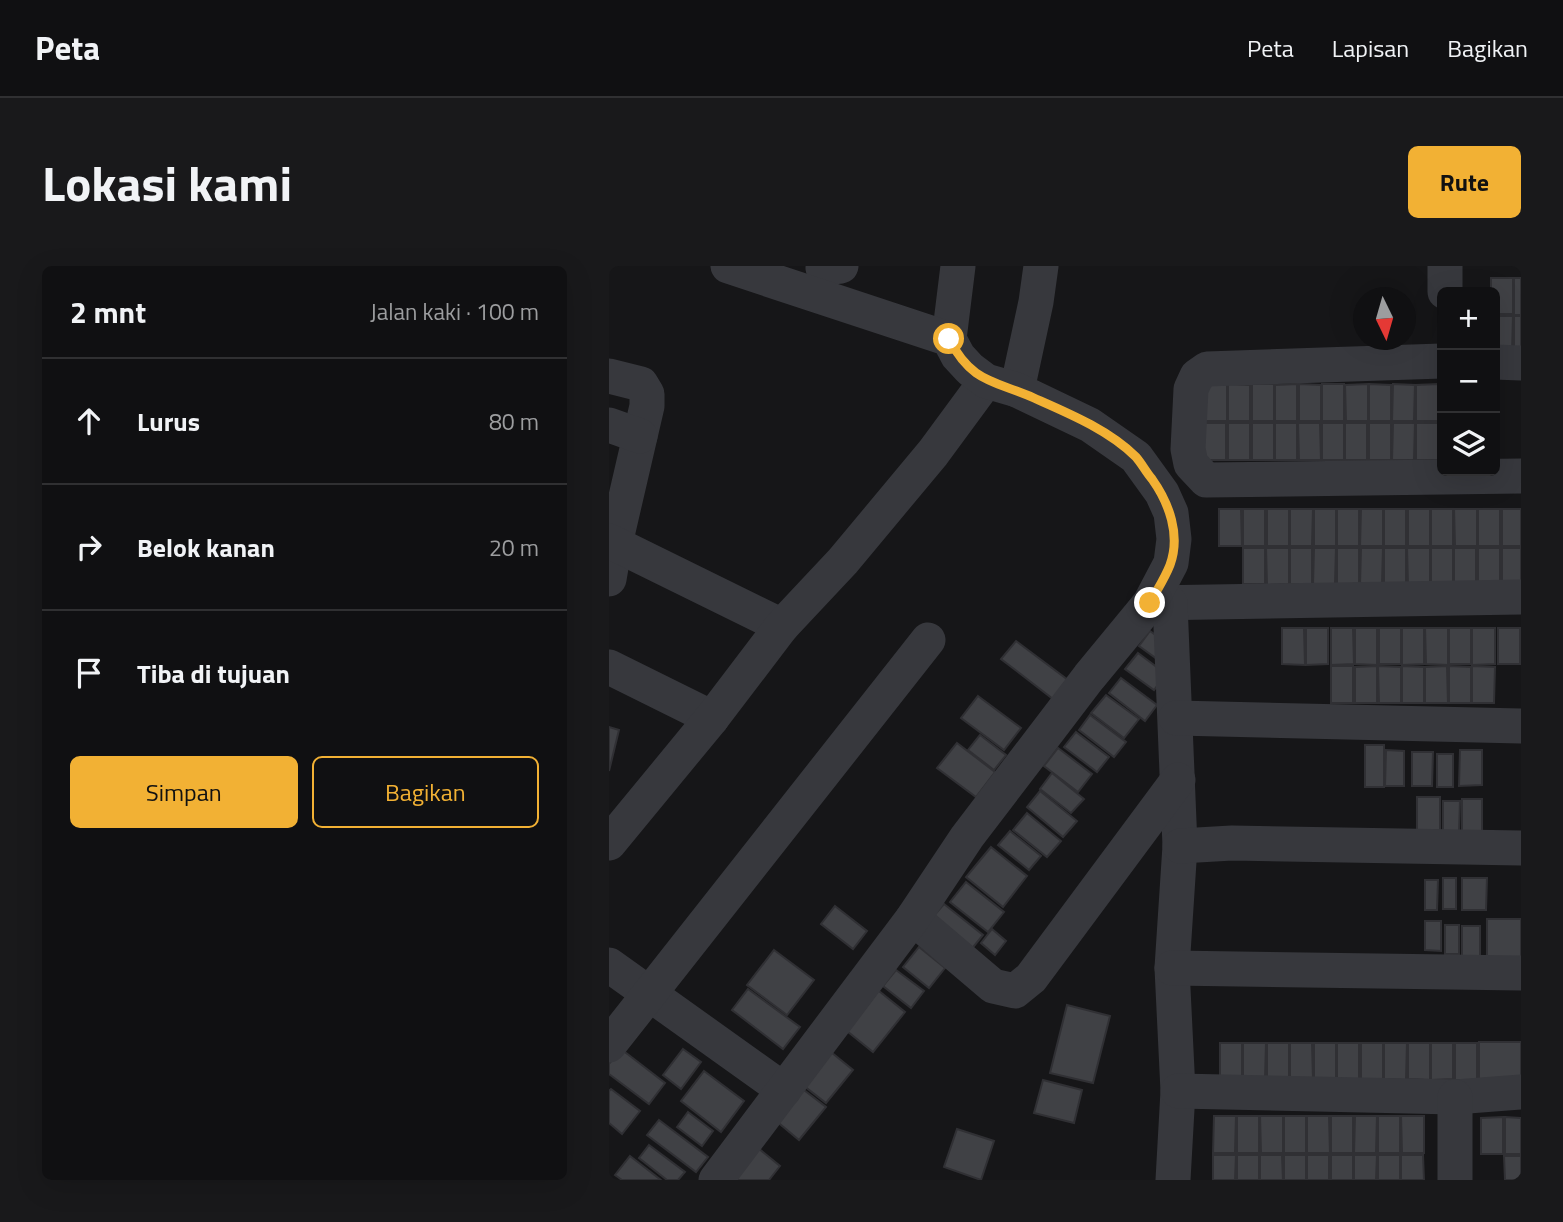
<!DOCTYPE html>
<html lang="id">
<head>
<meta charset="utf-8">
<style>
	:root { --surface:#101012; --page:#19191b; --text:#f1f3f6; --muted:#9c9d9f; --line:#303032; --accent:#f2b134 }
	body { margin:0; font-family:"Titillium Web",sans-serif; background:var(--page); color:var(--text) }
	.controls { position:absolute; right:21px; top:21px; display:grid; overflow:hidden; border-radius:10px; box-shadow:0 7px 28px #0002 }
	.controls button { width:63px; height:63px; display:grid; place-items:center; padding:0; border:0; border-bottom:2px solid var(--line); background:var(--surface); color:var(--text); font:35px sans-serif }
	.compass { position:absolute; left:744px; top:21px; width:63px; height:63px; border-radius:50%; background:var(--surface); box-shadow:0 7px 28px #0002; rotate:175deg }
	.stop { position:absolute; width:21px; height:21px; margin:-16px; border:5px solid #f2b134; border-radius:50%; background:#fff }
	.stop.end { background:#f2b134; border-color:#fff; box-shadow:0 2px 7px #0008 }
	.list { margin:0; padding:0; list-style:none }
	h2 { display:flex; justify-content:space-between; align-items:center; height:91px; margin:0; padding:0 28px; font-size:30px }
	h2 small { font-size:23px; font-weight:400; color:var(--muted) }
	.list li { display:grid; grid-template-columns:46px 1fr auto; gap:21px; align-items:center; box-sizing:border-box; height:126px; padding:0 28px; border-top:2px solid var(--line) }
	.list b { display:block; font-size:26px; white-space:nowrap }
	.list em { font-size:23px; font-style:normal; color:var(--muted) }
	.actions { display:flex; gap:14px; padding:21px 28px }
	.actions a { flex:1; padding:16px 0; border:2px solid var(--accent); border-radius:10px; text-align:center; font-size:24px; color:var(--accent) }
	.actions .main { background:var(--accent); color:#111 }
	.icon { flex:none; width:38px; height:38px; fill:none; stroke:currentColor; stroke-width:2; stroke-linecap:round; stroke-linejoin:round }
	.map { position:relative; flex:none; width:912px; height:914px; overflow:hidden; border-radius:10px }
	header { display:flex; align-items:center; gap:42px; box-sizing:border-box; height:98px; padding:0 35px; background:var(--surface); border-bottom:2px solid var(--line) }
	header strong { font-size:33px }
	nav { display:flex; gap:38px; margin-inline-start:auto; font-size:24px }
	.intro { display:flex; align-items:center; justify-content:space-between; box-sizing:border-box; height:168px; padding:0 42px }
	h1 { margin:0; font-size:49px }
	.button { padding:18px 32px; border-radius:10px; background:var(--accent); color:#111; font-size:24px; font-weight:700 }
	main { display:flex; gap:42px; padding:0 42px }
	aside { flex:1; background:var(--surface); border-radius:10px; box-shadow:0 7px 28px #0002 }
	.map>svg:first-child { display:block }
</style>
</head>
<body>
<header>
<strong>Peta</strong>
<nav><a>Peta</a><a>Lapisan</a><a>Bagikan</a></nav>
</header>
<div class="intro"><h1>Lokasi kami</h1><a class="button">Rute</a></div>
<main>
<aside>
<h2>2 mnt<small>Jalan kaki · 100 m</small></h2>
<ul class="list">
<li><svg class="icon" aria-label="ahead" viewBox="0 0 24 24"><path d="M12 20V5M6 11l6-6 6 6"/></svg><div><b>Lurus</b></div><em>80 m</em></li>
<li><svg class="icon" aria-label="right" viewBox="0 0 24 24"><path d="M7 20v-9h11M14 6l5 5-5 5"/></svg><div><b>Belok kanan</b></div><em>20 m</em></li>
<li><svg class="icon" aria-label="arrive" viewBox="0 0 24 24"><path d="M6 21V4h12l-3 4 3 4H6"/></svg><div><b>Tiba di tujuan</b></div></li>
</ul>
<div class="actions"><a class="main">Simpan</a><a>Bagikan</a></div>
</aside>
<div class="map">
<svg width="912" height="914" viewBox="0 0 912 914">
	<rect width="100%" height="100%" fill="#161618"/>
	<g fill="#404145" stroke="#303034" stroke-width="2">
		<polygon points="882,12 904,12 904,48 886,48 886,26 882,26"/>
		<rect x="905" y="12" width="7" height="37"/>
		<polygon points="886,50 904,50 903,87 886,87"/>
		<rect x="905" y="50" width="7" height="37"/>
		<polygon points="618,118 618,155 595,155 595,119"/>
		<polygon points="619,118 641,119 641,155 619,155"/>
		<rect x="643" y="118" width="22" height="37"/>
		<polygon points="688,118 688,155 666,155 666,119"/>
		<polygon points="690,118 712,119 712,155 690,155"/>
		<rect x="713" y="118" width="22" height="37"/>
		<polygon points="759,118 759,155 737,155 736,119"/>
		<polygon points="760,118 782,119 782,155 760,155"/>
		<polygon points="784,118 806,119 805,155 783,155"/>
		<polygon points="829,118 829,155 807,155 807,119"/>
		<rect x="595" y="157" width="22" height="37"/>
		<rect x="619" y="157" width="22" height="37"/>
		<rect x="643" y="157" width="22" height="37"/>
		<rect x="666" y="157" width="22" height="37"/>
		<polygon points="689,157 711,157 712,194 690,194"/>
		<rect x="713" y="157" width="22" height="37"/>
		<rect x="736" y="157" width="22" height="37"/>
		<rect x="760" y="157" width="22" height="37"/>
		<polygon points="784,157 806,157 805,194 783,194"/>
		<rect x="807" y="157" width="22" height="37"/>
		<polygon points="610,243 632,243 633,280 610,280"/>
		<rect x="634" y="243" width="22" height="37"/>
		<rect x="658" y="243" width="22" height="37"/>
		<polygon points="681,243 704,243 703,280 681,280"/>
		<rect x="705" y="243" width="22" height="37"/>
		<rect x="728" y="243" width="22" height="37"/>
		<polygon points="752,243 774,243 774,280 751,280"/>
		<rect x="775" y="243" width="22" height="37"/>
		<rect x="799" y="243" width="22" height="37"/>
		<rect x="822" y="243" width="22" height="37"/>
		<polygon points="845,243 868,243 868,280 846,280"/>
		<rect x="869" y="243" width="22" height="37"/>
		<rect x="893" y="243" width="19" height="37"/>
		<rect x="634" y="282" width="22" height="36"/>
		<polygon points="657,282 680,282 680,318 658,319"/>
		<polygon points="681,282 703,282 703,319 681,318"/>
		<polygon points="705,282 727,282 726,318 704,318"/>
		<polygon points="728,282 750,282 750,318 728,319"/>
		<polygon points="752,282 774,282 773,319 751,318"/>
		<rect x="775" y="282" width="22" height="36"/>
		<polygon points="798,282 821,282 821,318 799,319"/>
		<polygon points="822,282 844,282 844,319 822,318"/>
		<rect x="845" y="282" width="22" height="36"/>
		<polygon points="869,282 891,282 891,318 869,319"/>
		<rect x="893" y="282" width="19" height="37"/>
		<polygon points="673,362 695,362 696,399 673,398"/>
		<polygon points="697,362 719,362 719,398 697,399"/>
		<polygon points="722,362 744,362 745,398 722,399"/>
		<polygon points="746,362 768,362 768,399 746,398"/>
		<rect x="770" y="362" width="22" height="36"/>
		<polygon points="793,362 815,362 815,398 793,399"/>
		<polygon points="816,362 839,362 839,399 817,398"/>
		<rect x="840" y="362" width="22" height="36"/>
		<polygon points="863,362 886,362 886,398 863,399"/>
		<rect x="889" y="362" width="22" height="36"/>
		<polygon points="541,365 559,378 548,393 530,380"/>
		<polygon points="407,375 459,414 444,433 392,393"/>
		<polygon points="529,387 557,408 545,424 516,403"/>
		<rect x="722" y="400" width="22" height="37"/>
		<polygon points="768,400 768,437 746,437 746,401"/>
		<polygon points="769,400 792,401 792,437 770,437"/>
		<polygon points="793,400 815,401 815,437 793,437"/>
		<polygon points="838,400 839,437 816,437 816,401"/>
		<polygon points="840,400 862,401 862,437 840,437"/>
		<polygon points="863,400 886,401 885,437 863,437"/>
		<polygon points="512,412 548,439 536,455 500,427"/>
		<polygon points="497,429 530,453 515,472 482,447"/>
		<polygon points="369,430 412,462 395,484 352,452"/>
		<polygon points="481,449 517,476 505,491 470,464"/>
		<polygon points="0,461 10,464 0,505"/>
		<polygon points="467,466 500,491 488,506 455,481"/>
		<polygon points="371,469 397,489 385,504 359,484"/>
		<polygon points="348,477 386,506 367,531 328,502"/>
		<rect x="756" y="479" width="19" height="42"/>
		<polygon points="449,482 483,508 469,526 435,500"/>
		<polygon points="777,484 795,485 795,520 776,520"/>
		<polygon points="851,484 873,484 873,519 850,520"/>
		<polygon points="803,486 824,486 823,520 803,520"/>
		<rect x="828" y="488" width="16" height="33"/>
		<polygon points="443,507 475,533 462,547 431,523"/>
		<polygon points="431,525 468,555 454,571 418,541"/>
		<rect x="808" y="531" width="23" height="33"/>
		<rect x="853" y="533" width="20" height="36"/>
		<polygon points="834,535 851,535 850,566 834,567"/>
		<polygon points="418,547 452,575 438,591 404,564"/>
		<polygon points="401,565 432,590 420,604 389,579"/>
		<polygon points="382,581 418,610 394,641 357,611"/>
		<rect x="834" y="612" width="13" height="31"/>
		<polygon points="853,612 878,612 877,644 853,644"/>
		<polygon points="816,614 829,614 828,644 816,644"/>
		<polygon points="357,616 395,646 379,666 341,636"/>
		<polygon points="335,638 374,669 361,685 322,653"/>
		<polygon points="226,640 258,665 244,683 212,658"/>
		<rect x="878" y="653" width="34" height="47"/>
		<polygon points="816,655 832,655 832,685 816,684"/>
		<rect x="836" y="659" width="14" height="29"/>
		<rect x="853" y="660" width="18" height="30"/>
		<polygon points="383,663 397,675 386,689 372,677"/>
		<polygon points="310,681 336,702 320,722 294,701"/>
		<polygon points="165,684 205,714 178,749 138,719"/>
		<polygon points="287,704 315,725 302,742 274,720"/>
		<polygon points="265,721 296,746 264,786 233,761"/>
		<polygon points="139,723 191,761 174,783 123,744"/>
		<polygon points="458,739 501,750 484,817 441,807"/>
		<polygon points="870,776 912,776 912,821 870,820"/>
		<polygon points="611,777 633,777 633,813 611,814"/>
		<polygon points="634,777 657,777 656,814 634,813"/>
		<polygon points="658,777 680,777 680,814 658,813"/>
		<polygon points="681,777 703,777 704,813 681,814"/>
		<polygon points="705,777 727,777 727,814 705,813"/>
		<polygon points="728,777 750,777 750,814 728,813"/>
		<polygon points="752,777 774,777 774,813 752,814"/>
		<polygon points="775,777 798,777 797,814 775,813"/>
		<polygon points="799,777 821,777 821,814 799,813"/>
		<polygon points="822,777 844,777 844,813 822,814"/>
		<rect x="846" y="777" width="22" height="37"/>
		<polygon points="217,782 244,804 217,837 190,816"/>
		<polygon points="12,783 56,817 40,838 0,808 0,798"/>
		<polygon points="74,783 92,796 72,823 54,809"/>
		<polygon points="95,805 135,835 112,866 72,835"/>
		<polygon points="434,814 473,824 465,857 425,847"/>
		<polygon points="191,821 217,841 190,874 165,853"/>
		<polygon points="2,823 31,845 13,868 0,857 0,825"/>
		<polygon points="79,846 104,865 93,880 68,861"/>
		<polygon points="605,850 627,850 626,887 604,887"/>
		<rect x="628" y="850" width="22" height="37"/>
		<polygon points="651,850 674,850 674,887 652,887"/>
		<rect x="675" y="850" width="22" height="37"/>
		<polygon points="698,850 720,850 721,887 698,887"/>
		<rect x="722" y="850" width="22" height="37"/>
		<polygon points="746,850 768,850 767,887 745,887"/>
		<rect x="769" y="850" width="22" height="37"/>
		<polygon points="792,850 815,850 815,887 793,887"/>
		<polygon points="894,851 894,888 872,888 872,852"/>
		<polygon points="896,851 912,852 912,888 896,888"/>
		<polygon points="50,854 99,891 87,906 38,869"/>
		<polygon points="348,863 385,875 372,914 335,901"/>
		<polygon points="40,879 76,906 69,914 58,914 30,892"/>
		<polygon points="149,882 171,900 160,914 125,914"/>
		<polygon points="604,889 627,889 626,914 604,914"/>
		<rect x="628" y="889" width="22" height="25"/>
		<polygon points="651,889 673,889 674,914 651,914"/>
		<rect x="675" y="889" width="22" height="25"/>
		<rect x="698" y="889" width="22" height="25"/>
		<rect x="722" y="889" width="22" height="25"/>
		<polygon points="745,889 768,889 767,914 745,914"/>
		<rect x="769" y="889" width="22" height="25"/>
		<polygon points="792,889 814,889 815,914 792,914"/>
		<polygon points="21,890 52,914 13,914 6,909"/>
		<polygon points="895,890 912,890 912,914 896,914"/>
	</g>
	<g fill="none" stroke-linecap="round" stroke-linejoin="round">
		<g stroke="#37383d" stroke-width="35">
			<polyline points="214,2 232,0"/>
			<polyline points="836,26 836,0"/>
			<polyline points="340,73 349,0"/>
			<polyline points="833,95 598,103 588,110 582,123 579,183 582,198 597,214 912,210"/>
			<polyline points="886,96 912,97"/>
			<polyline points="0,110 32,118 38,128 38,140 6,278 0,313"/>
			<polyline points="408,124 427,36 432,0"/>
			<polyline points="0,159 31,170"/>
			<polyline points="0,275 173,360"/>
			<polyline points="541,337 912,331"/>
			<polyline points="561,337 571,580 563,702 569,825 564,914"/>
			<polyline points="0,401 103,452"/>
			<polyline points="567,452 912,460"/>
			<polyline points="0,577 103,452 173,360 234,295 324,187 377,115"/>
			<polyline points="571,580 623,577 912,582"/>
			<polyline points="304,652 384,720 406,725 422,712 569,514"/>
			<polyline points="0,699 175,824"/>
			<polyline points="563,702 912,707"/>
			<polyline points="0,779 319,374"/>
			<polyline points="569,825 846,831 912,826"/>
			<polyline points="107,914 304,652 358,571 480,411 541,337 562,297 565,273 562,247 553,227 527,191 481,159 408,124 377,115 361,103 349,90 340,73 119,0"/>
			<polyline points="846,914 846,831"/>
		</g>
	</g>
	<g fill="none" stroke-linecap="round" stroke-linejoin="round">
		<path stroke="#f2b134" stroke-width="9" d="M340,73C363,117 384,114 425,132C459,147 500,164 527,191C533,198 537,206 543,213C560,237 572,269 561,299C556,312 548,324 541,337"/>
	</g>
</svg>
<div class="controls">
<button>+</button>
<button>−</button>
<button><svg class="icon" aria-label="layers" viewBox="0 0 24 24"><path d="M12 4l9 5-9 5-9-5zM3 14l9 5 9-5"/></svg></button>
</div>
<svg class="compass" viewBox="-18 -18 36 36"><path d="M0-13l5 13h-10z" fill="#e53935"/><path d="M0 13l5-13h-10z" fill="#9c9d9f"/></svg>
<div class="stop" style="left:340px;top:73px"></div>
<div class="stop end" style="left:541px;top:337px"></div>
</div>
</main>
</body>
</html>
